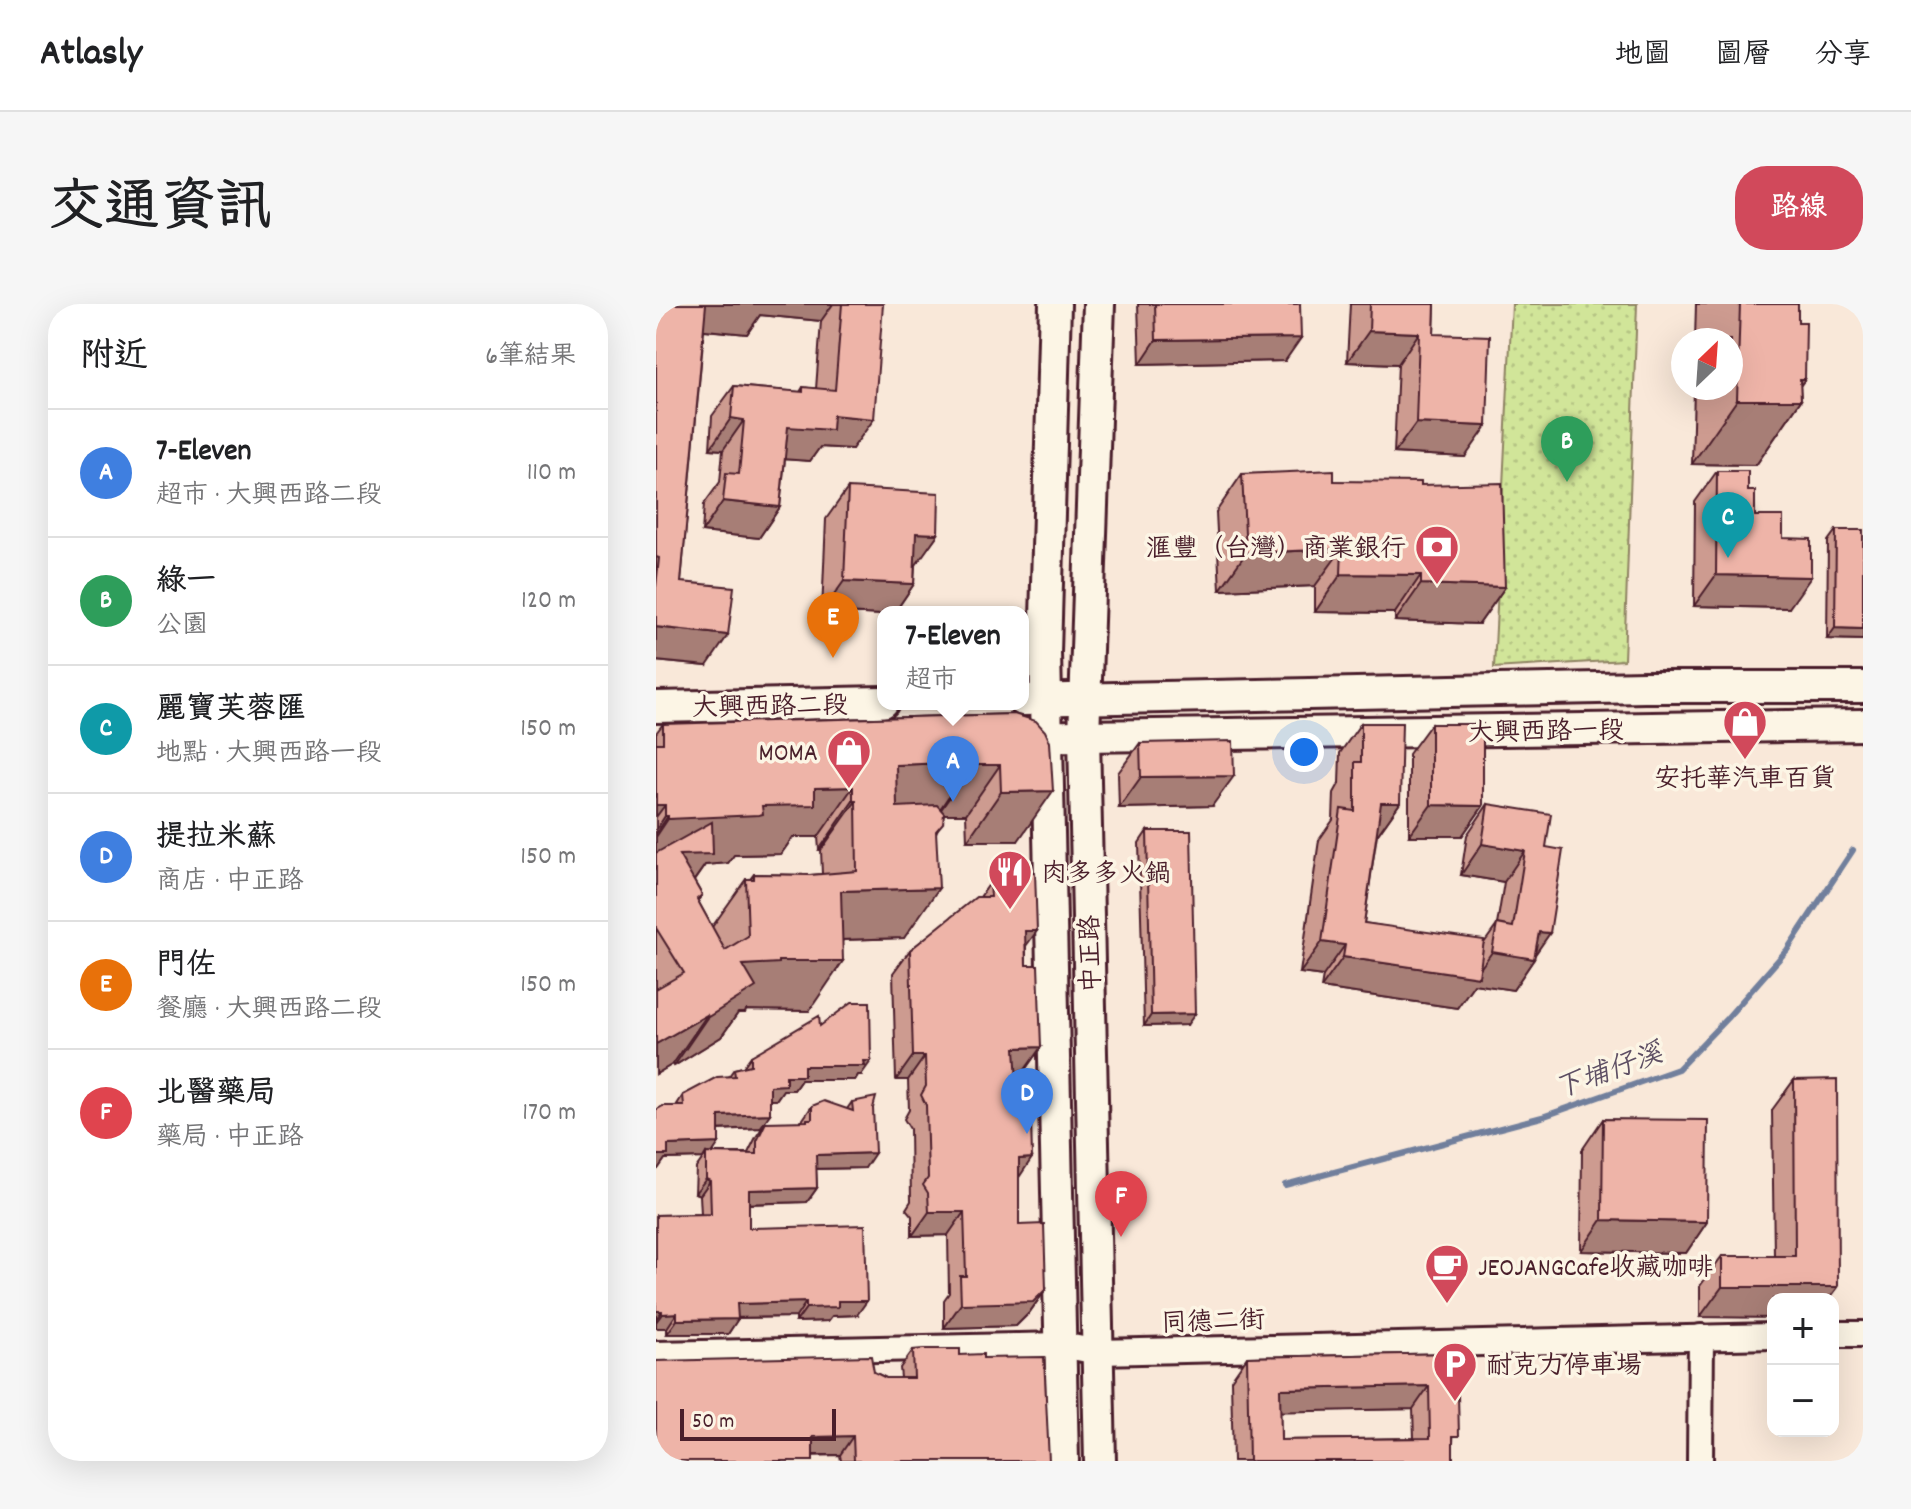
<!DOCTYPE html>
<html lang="zh-TW">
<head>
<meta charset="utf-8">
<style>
	:root { --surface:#fff; --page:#f6f6f6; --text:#202124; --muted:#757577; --line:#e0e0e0; --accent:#d1495b }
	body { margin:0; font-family:Dekko,"LXGW WenKai TC",sans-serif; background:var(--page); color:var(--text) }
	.controls { position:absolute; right:24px; bottom:24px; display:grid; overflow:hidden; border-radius:16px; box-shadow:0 8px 32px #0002 }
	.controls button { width:72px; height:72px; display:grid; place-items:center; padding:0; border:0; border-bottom:2px solid var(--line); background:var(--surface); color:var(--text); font:40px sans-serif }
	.compass { position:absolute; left:1015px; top:24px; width:72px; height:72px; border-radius:50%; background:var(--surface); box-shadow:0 8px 32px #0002; rotate:25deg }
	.scale { position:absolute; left:24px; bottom:20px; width:156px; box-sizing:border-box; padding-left:8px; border:4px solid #4a1f2b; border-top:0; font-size:22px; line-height:28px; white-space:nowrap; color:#4a1f2b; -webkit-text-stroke:6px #fcf5e5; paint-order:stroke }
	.you { position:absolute; left:648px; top:448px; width:28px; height:28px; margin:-20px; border:6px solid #fff; border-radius:50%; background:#1a73e8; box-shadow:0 0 0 12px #1a73e833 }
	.badge { display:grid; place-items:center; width:52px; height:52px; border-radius:50%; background:var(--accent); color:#fff; font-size:26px; font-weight:700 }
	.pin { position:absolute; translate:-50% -66px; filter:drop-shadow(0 2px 4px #0008) }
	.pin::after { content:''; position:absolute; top:42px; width:28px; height:24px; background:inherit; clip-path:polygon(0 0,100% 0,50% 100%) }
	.popup { position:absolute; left:221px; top:302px; width:152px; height:104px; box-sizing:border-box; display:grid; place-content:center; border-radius:16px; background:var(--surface); filter:drop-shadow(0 2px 6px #0005); font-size:26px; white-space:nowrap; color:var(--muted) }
	.popup b { font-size:30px; color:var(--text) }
	.popup::after { content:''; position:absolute; left:50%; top:100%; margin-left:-16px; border:16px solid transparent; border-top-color:var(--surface) }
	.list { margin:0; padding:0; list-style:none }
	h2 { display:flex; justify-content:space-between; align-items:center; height:104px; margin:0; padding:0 32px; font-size:34px }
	h2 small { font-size:26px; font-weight:400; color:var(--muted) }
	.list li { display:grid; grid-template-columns:52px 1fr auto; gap:24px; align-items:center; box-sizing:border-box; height:128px; padding:0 32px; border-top:2px solid var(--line) }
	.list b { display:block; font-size:30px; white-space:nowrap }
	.list p { margin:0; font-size:26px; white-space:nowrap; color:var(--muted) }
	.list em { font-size:26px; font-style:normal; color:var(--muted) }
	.map { position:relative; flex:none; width:1207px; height:1157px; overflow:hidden; border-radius:32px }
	header { display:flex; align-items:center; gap:48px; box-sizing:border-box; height:112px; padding:0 40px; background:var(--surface); border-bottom:2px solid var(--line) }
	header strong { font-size:38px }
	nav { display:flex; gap:44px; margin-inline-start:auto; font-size:28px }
	.intro { display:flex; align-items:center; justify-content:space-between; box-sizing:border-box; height:192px; padding:0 48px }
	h1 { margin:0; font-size:56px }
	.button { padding:20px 36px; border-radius:32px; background:var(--accent); color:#fff; font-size:28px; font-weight:700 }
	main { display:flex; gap:48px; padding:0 48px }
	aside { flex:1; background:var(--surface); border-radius:32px; box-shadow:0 8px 32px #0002 }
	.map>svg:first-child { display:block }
</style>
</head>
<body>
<header>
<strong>Atlasly</strong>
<nav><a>地圖</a><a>圖層</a><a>分享</a></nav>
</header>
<div class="intro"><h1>交通資訊</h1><a class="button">路線</a></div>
<main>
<aside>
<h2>附近<small>6筆結果</small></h2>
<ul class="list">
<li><span class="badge" style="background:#3f7fe0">A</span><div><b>7-Eleven</b><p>超市 · 大興西路二段</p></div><em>110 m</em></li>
<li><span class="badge" style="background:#2e9e5b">B</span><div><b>綠一</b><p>公園</p></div><em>120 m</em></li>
<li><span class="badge" style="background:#0f9aa8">C</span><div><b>麗寶芙蓉匯</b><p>地點 · 大興西路一段</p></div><em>150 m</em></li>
<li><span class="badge" style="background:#3f7fe0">D</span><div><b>提拉米蘇</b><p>商店 · 中正路</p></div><em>150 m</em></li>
<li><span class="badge" style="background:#e8710a">E</span><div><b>門佐</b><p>餐廳 · 大興西路二段</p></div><em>150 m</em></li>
<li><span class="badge" style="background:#e0444e">F</span><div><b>北醫藥局</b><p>藥局 · 中正路</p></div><em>170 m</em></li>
</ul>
</aside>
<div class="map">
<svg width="1207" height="1157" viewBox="0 0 1207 1157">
	<defs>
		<pattern id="grass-dots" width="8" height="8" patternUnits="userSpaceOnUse" patternTransform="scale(2)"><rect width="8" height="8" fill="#d1e599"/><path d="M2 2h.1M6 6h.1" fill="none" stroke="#b5c484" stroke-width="1.8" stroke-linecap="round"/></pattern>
	</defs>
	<rect width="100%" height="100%" fill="#f9e8d9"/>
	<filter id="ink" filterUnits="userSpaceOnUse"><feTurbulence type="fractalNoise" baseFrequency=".0125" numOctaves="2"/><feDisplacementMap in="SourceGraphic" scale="16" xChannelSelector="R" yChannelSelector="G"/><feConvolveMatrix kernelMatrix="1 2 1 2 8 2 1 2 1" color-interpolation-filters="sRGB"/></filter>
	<g filter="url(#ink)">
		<polygon fill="url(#grass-dots)" stroke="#8e8262" stroke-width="2" points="856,0 981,0 968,356 838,364"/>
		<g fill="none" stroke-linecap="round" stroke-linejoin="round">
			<polyline stroke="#717f9c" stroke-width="6" points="629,881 886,813 1022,765 1071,714 1131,646 1197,546"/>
			<g stroke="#4a1f2b" stroke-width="30">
				<g id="minor">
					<polyline points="1177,1030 1207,1030"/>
					<polyline points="0,1050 406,1041 442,1048 1117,1032"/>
					<polyline points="1044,1157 1045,1033"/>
				</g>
			</g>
			<g stroke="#4a1f2b" stroke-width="36">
				<g id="tertiary">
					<polyline points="399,0 389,349 407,1157"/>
					<polyline points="443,0 428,432 444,1157"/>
					<polyline points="367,396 988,383 1207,383"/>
					<polyline points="0,403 227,398"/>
					<polyline points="353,433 1207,421"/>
				</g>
			</g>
			<use href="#minor" stroke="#fcf5e5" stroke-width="24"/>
			<use href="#tertiary" stroke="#fcf5e5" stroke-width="30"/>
		</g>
		<g fill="#cd9b90" stroke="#4a1f2b" stroke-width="2" fill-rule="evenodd">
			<polygon points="0,0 227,0 196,145 164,143 154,157 129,155 124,203 103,234 46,228 48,200 64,178 67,146 54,145 56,112 78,82 144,88 147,83 160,85 165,17 104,11 91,30 48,26 25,278 51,362 0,357"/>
			<polygon points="482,0 644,0 629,57 484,60"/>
			<polygon points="694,0 779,0 778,30 809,153 738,149 742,60 691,58"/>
			<polygon points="1040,0 1142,0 1142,18 1149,75 1144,82 1145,96 1100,161 1036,160 1038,84 1075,84 1075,36 1039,36"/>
			<polygon points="1061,167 1092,187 1099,212 1127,234 1133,304 1038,302 1039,198"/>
			<polygon points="586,170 678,177 765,181 849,283 823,320 739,317 739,309 659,308 659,282 564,286 560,208"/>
			<polygon points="192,184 282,230 259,261 258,280 239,308 227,308 227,311 166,308 170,215"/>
			<polygon points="1180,226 1207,226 1207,336 1171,335 1172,237"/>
			<path d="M358,410L362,537H311L310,510H288L280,529L248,634L187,636L153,707L90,706L89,709H82L65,733L18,762L17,760L0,770V429L7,420ZM137,533H162L163,546H165L166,570L154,571L98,570L94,575H90L56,623L42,597L46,591L38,577L49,561L72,559L78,551L125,550Z"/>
			<polygon points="705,419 744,499 722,530 721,530 708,619 828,639 841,621 848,578 805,571 811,531 832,500 890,543 878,655 857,686 818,680 801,704 665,684 667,672 644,669 663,536 677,516 678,489 683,480 684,449"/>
			<polygon points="775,420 827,502 806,532 753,532 753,450"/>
			<polygon points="484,439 556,502 463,504 462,469"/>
			<polygon points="491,527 531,721 488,722 483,539"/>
			<polygon points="349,569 370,642 370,661 385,743 368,767 360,767 363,873 363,921 390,985 373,1009 360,1022 288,1024 288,996 293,989 292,931 256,932 256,912 250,905 255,897 254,825 248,815 253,806 252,776 240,776 237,669 254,646 324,593 334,579 341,579"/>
			<polygon points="164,722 205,771 202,771 199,776 145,776 138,786 127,786 120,796 114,796 104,824 63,826 56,849 92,849 100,833 110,818 145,818 156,802 191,805 196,798 217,804 209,864 160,865 161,884 151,898 93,900 93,924 201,1011 176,1012 172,1017 140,1018 140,1013 82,1014 72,1030 11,1030 11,1024 0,1024 0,911 45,910 44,891 39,889 40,864 47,854 9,855 2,865 0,866 0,806 20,802 27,791 73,772 78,765 87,763 95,752"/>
			<polygon points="1138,776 1182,983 1173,995 1117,995 1044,1013 1044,982 1066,952 1118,952 1116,806"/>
			<polygon points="947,815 1051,918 1030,949 925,947 926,846"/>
			<polygon points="257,1046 327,1054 393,1157 185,1157 184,1151 0,1157 218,1068 230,1074 245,1074 244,1064"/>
			<path d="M801,1049L797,1140V1157H577L575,1076L591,1053ZM757,1105L758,1134L625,1136L624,1107Z"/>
		</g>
		<g fill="#a77e76" stroke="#4a1f2b" stroke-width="2">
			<polygon points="46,0 177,0 165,17 104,11 91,30 29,24"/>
			<polygon points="713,27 763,29 742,60 691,58"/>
			<polygon points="645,34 629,57 484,60 500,36"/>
			<polygon points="1144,75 1149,75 1134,96 1145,96 1100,161 1036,160 1081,96"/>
			<polygon points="177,111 218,115 196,145 164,143 154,157 110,154 132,123"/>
			<polygon points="75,114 88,116 67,146 54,145"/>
			<polygon points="760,119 831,122 809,153 738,149"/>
			<polygon points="67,197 124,203 103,234 46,228"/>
			<polygon points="260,229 282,230 260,261 239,260"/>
			<polygon points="686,245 659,282 564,286 590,249"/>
			<polygon points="685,270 765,271 739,309 659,308"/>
			<polygon points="1060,271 1155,273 1133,304 1038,302"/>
			<polygon points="188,277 258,280 239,308 227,308 227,311 166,308"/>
			<polygon points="765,280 849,283 823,320 739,317"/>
			<polygon points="0,323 72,331 51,362 0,357"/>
			<polygon points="1179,324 1207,325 1207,336 1171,335"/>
			<polygon points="316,458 282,508 205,510 240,461"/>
			<polygon points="316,461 344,461 310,510 282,510"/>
			<polygon points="578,472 556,502 463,504 485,473"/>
			<polygon points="197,483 162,533 137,533 125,550 78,551 72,559 49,561 22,599 0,563 0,533 12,515 106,502 159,484"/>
			<polygon points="397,487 362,537 311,537 345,488"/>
			<polygon points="197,497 200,497 165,546 163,546"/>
			<polygon points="725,499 744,499 722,530 704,529"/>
			<polygon points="0,501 9,501 0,513"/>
			<polygon points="775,501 827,502 806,532 753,532"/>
			<polygon points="9,512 12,512 0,530 0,526"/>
			<polygon points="826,540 869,547 848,578 805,571"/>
			<polygon points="283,584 248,634 151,637 185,587"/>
			<polygon points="369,627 381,627 364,650"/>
			<polygon points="883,628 894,629 876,655 878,655 857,686 818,680 801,704 665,684 687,653 819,672 836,648"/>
			<polygon points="666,638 689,641 667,672 644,669"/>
			<polygon points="123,657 187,657 153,707 90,706 89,709 82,709 65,733 18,762 87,661"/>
			<polygon points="539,710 531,721 488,722 495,711"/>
			<polygon points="51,711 17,760 0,770 0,740"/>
			<polygon points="385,743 368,767 342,768 359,744"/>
			<polygon points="257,752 269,752 252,776 240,776"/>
			<polygon points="215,757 205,771 202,771 199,776 145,776 138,786 127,786 120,796 104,796 114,782 148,762"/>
			<polygon points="114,810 104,824 53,826 63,812"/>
			<polygon points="63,839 53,854 50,849 47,854 9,855 2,865 0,866 0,851 12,841"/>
			<polygon points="219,849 209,864 150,865 160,851"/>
			<polygon points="376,854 360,878 363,855"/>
			<polygon points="50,875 54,877 44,891 39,889"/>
			<polygon points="161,884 151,898 83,900 93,886"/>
			<polygon points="273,908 308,908 292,931 256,932"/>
			<polygon points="946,916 1051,918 1030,949 925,947"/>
			<polygon points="1066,983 1182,983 1173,995 1117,995 1117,1014 1044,1013"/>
			<polygon points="390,985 373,1009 360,1022 288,1024 305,1000"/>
			<polygon points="182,997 211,997 201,1011 176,1012 172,1017 140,1018 150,1004"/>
			<polygon points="150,998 140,1013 71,1014 81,1000"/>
			<polygon points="0,1007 6,1007 0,1015"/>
			<polygon points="21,1009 11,1024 0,1024 0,1018 6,1010"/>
			<polygon points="82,1015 72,1030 11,1030 21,1016"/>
			<polygon points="773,1082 757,1105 608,1108 624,1085"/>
			<polygon points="197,1132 184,1151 144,1151 157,1133"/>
		</g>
		<g fill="#eeb4a8" stroke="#4a1f2b" stroke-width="2" fill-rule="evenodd">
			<polygon points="0,0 50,0 25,278 78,283 72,331 0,323 0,284 3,254 0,253"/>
			<polygon points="186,0 227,0 218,115 177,111 176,126 132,123 124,203 67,197 70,169 83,170 88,116 75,114 78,82 147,88 147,83 179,86"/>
			<polygon points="499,0 644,0 645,34 500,36"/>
			<polygon points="714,0 779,0 778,30 834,32 831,122 760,119 763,29 713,27"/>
			<polygon points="1084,0 1142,0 1142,18 1150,18 1149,75 1144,75 1145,96 1081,96"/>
			<polygon points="678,166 678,177 765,178 765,181 846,179 849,283 765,280 765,271 685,270 686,245 590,249 586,170"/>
			<polygon points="1061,167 1092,167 1092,187 1099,187 1099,212 1127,212 1127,234 1155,235 1155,273 1060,271"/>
			<polygon points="192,184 283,189 282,230 260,229 258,280 188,277"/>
			<polygon points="1180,226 1207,226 1207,325 1179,324"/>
			<polygon points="358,410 380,417 389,427 394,438 397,487 345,488 344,461 316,461 316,458 240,461 241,503 281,501 288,509 287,519 280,527 283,584 185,587 187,657 123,657 123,659 87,661 100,683 52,713 51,711 0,740 0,685 28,669 0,624 0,549 56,518 57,550 23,551 46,591 41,595 69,646 92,632 90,575 98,575 98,570 154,571 201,567 200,497 197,497 197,483 159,484 159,501 106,502 107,510 103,511 12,515 12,512 9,512 9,501 0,501 0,439 7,439 7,420"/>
			<polygon points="705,419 746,419 744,499 725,499 708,619 828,636 823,673 687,653 689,641 666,638 685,505 699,507 699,458 705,458"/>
			<polygon points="775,420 827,420 827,502 775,501"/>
			<polygon points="577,437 578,472 485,473 484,439"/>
			<polygon points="832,500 895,510 890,543 907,546 894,629 883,628 878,655 836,648 841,620 857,623 869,547 826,540"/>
			<polygon points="491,527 535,527 539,710 495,711"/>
			<polygon points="379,568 381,627 369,627 370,661 382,661 385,743 359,744 363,814 375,814 376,854 363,855 363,921 388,920 390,985 377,998 305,1000 304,972 310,972 308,908 273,908 272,889 267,881 272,874 270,801 265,791 270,782 269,752 257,752 254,646 320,593 335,593 334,579 345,579 345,572 349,572 349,569"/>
			<polygon points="196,698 214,698 215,757 208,757 209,762 148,762 148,772 130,772 130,781 114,782 114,810 63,812 63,839 12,841 12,851 0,851 0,806 7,802 28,802 27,791 61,773 79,772 78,765 95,761 95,752 163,712 164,722"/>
			<polygon points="1181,775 1182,983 1066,983 1066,952 1139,952 1138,776"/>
			<polygon points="220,793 217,804 219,849 160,851 161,884 93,886 93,924 209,921 211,997 182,997 182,1003 150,1004 150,998 81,1000 82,1015 21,1016 21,1009 6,1010 6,1007 0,1007 0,911 55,910 54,877 50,875 50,849 101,850 101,837 110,818 151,817 151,815 156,815 156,802 168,797 197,807 196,798"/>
			<polygon points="947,815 1052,816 1051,918 946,916"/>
			<polygon points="267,1045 304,1045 304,1051 327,1050 327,1054 388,1053 393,1157 198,1157 197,1132 157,1133 157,1157 0,1157 0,1057 215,1052 218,1068 230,1074 258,1074 257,1046"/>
			<path d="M801,1049L803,1132H797V1157H593L591,1053ZM773,1082L774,1134L625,1136L624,1085Z"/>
		</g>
	</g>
	<defs>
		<g id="bank-pin" transform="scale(2.3)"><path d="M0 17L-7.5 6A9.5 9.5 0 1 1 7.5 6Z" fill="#d1495b" stroke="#fcf5e5"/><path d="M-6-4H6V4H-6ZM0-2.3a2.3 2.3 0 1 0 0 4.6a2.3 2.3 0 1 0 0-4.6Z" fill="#fff"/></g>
		<g id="shop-pin" transform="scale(2.3)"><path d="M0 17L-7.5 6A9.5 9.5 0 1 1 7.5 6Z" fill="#d1495b" stroke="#fcf5e5"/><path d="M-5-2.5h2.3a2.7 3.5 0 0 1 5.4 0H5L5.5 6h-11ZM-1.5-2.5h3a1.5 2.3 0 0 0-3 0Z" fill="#fff"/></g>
		<g id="restaurant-pin" transform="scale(2.3)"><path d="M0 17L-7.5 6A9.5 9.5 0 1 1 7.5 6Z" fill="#d1495b" stroke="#fcf5e5"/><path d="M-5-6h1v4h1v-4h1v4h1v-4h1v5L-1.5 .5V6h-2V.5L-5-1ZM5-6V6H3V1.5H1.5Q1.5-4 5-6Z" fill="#fff"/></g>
		<g id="cafe-pin" transform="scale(2.3)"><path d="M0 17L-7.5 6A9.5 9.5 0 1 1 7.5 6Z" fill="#d1495b" stroke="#fcf5e5"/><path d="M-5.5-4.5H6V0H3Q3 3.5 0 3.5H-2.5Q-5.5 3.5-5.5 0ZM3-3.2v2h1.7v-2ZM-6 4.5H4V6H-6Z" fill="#fff"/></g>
		<g id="parking-pin" transform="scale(2.3)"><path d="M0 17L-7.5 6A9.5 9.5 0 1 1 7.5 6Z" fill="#d1495b" stroke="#fcf5e5"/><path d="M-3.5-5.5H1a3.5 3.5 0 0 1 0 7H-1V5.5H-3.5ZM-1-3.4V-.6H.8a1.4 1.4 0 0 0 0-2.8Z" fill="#fff"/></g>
	</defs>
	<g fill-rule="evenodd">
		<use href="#bank-pin" x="781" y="243"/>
		<use href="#shop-pin" x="1089" y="418"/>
		<use href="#shop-pin" x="193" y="447"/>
		<use href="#restaurant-pin" x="354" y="568"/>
		<use href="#cafe-pin" x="791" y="962"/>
		<use href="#parking-pin" x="799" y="1060"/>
	</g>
	<g text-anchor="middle" stroke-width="7" stroke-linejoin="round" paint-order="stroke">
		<g font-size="26" fill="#4a1f2b" stroke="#fcf5e5" text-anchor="start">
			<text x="750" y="252" text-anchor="end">滙豐（台灣）商業銀行</text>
			<text x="162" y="456" text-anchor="end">MOMA</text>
			<text x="1089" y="482" text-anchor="middle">安托華汽車百貨</text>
			<text x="385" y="577">肉多多火鍋</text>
			<text x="822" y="971">JEOJANGCafe收藏咖啡</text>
			<text x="830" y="1069">耐克力停車場</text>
		</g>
		<g font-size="26" fill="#4a1f2b" stroke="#fcf5e5">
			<text transform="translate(114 401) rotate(-1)" y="9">大興西路二段</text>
			<text transform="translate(890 426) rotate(-1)" y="9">大興西路一段</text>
			<text transform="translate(433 650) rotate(-91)" y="9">中正路</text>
			<text transform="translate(557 1016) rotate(-2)" y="9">同德二街</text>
		</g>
		<g font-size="28" font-style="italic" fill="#5e4f64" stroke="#fcf5e5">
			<text transform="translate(952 765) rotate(-20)" y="10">下埔仔溪</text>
		</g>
	</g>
</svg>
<div class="controls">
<button>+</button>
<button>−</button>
</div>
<svg class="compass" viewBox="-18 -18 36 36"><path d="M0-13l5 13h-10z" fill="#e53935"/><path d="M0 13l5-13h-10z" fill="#757577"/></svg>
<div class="scale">50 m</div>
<div class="you"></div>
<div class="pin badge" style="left:297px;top:498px;background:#3f7fe0">A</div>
<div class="popup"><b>7-Eleven</b>超市</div>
<div class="pin badge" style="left:911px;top:178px;background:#2e9e5b">B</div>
<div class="pin badge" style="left:1072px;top:254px;background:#0f9aa8">C</div>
<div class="pin badge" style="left:371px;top:830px;background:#3f7fe0">D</div>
<div class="pin badge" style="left:177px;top:354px;background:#e8710a">E</div>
<div class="pin badge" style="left:465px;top:933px;background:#e0444e">F</div>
</div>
</main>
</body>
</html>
